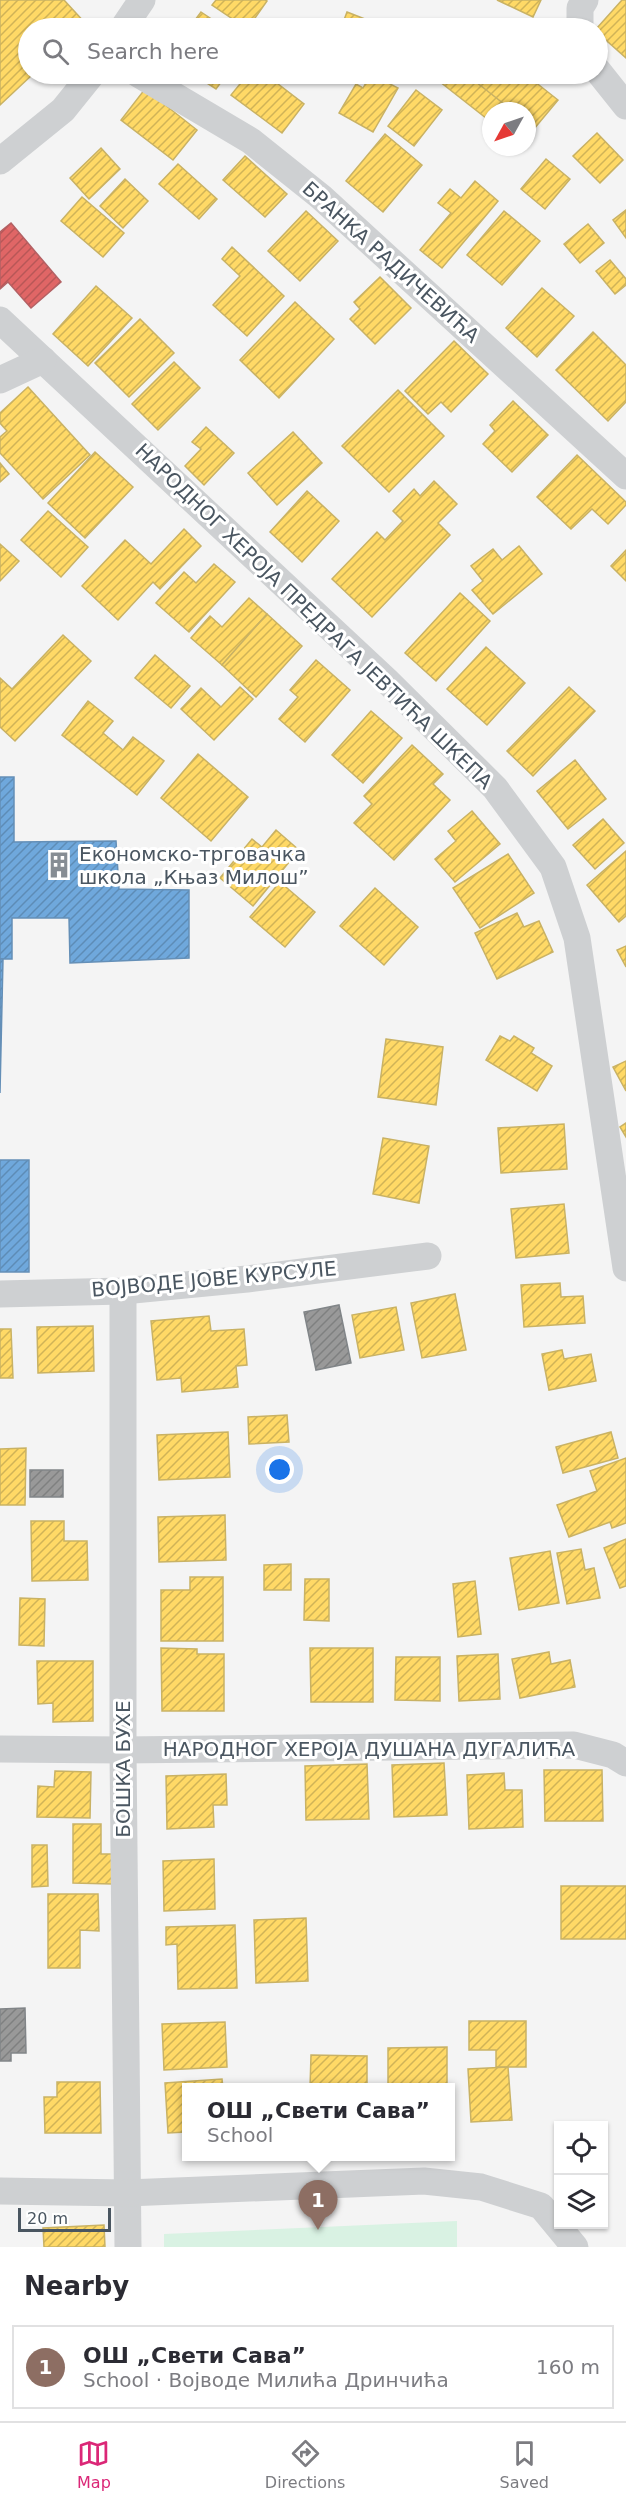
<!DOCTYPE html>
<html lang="en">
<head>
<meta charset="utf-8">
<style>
	:root { --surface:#fff; --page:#f7f7f7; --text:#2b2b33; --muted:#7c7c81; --line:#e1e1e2; --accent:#db2777 }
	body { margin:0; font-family:"DejaVu Sans",sans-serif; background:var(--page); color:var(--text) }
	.controls { position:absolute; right:18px; bottom:18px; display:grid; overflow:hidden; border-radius:0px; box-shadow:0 2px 4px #0004 }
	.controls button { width:54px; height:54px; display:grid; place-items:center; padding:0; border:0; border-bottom:2px solid var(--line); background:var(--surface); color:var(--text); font:30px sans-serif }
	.compass { position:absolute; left:482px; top:102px; width:54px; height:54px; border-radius:50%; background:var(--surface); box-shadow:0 2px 4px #0004; rotate:230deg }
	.scale { position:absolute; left:18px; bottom:15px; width:93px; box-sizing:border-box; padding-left:6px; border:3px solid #4a5661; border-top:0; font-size:16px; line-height:21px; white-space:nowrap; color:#4a5661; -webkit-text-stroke:4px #fff; paint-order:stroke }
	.you { position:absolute; left:280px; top:1470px; width:21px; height:21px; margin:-15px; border:4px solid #fff; border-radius:50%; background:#1a73e8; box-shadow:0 0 0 9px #1a73e833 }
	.badge { display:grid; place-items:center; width:39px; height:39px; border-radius:50%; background:var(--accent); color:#fff; font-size:20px; font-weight:700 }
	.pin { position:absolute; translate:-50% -50px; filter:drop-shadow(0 2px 3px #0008) }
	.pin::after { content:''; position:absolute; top:32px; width:21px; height:18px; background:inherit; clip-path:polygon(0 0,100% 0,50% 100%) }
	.popup { position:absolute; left:182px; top:2083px; width:273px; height:78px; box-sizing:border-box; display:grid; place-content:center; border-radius:0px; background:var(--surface); filter:drop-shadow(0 2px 4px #0005); font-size:20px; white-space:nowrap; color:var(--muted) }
	.popup b { font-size:22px; color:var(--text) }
	.popup::after { content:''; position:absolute; left:50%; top:100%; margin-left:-12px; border:12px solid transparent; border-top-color:var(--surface) }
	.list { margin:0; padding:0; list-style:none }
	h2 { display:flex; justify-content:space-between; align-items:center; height:78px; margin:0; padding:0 24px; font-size:26px }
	h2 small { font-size:20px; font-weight:400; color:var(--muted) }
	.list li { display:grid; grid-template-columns:39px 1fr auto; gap:18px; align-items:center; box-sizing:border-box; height:84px; margin:0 12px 12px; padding:0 12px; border:2px solid var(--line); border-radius:0px }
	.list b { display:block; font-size:22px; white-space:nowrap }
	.list p { margin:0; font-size:20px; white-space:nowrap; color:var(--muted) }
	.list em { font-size:20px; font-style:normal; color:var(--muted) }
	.icon { flex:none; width:33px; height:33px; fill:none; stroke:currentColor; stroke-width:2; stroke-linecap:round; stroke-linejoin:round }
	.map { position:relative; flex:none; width:626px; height:2247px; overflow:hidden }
	.search { position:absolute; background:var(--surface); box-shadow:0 2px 4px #0004; left:18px; right:18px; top:18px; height:66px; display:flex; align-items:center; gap:15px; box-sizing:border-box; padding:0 21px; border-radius:33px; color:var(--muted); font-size:22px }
	.sheet { height:174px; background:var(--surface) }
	nav { display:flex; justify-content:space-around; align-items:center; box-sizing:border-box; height:84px; border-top:2px solid var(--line); background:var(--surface); font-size:16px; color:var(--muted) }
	nav a { display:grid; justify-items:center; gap:3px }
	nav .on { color:var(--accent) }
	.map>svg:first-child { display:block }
</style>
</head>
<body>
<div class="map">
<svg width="626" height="2247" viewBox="0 0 626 2247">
	<defs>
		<pattern id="homes-hatch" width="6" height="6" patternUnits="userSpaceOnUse" patternTransform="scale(1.5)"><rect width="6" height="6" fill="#ffd966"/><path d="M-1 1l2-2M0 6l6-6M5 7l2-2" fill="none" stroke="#d0b357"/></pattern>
		<pattern id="shops-hatch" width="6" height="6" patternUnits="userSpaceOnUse" patternTransform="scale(1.5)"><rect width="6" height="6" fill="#e06666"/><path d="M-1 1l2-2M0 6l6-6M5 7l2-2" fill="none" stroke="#b85757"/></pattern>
		<pattern id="schools-hatch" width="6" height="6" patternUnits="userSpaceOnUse" patternTransform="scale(1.5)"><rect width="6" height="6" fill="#6fa8dc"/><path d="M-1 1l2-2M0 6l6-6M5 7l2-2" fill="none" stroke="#5d8cb6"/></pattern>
		<pattern id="industry-hatch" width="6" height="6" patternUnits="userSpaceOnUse" patternTransform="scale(1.5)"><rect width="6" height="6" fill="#999"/><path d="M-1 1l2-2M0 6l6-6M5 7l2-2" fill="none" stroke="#7f8080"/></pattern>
	</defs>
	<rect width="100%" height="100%" fill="#f4f4f4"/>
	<polygon fill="#d9f2e3" points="457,2221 457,2247 164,2247 164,2234"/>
	<g fill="url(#homes-hatch)" stroke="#c9b264" stroke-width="1.5">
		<polygon points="0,0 64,0 86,24 81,28 28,28 28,74 33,74 0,105"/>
		<polygon points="216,0 265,0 267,1 248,28 246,28 212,5"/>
		<polygon points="497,0 541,0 533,17"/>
		<polygon points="622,0 626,0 626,58 598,33 597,28"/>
		<polygon points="201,12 225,28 189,28"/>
		<polygon points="347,12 375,23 373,28 341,28"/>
		<polygon points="193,74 227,74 216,89"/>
		<polygon points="248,74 265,74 304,104 282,133 231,95"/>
		<polygon points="371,74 398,88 373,132 339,113 356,84 363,88"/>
		<polygon points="430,74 466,74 506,105 502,111 491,111 491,122"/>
		<polygon points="483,74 525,74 558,100 534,129 527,123 527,111 513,111 476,82"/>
		<polygon points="145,89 197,130 173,160 121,120"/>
		<polygon points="416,90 442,110 414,146 388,126"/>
		<polygon points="597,133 623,160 600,183 573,156"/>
		<polygon points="385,134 422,165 383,212 346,181"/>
		<polygon points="101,148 120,169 89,199 70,178"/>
		<polygon points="245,156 287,194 265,217 223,180"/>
		<polygon points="546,159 570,179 545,209 521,189"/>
		<polygon points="178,164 217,199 199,219 159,184"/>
		<polygon points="125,179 148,201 123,228 100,206"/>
		<polygon points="475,181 498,201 442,268 420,250 451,213 438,203 450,189 461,198"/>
		<polygon points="82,197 124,233 103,257 61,221"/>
		<polygon points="626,210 626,238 613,220"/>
		<polygon points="306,211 338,241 300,281 268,251"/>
		<polygon points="504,211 540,241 502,285 467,255"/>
		<polygon points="588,224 604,243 580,263 564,244"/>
		<polygon points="232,247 284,296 247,336 213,305 240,276 222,259"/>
		<polygon points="610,260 626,279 626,285 615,294 596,271"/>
		<polygon points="380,277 411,308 375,344 350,319 360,309 354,302"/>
		<polygon points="96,286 132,318 88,366 53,334"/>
		<polygon points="542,288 574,316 537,357 506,328"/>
		<polygon points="295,302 334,339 279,398 240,360"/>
		<polygon points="140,319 174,353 129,397 95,363"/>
		<polygon points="593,332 626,365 626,402 608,421 556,370"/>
		<polygon points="454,341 488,374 451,412 441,402 428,414 405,391"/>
		<polygon points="174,362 200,388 158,430 132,404"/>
		<polygon points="28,387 90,455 43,499 0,453 0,437 7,431 0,423 0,413"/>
		<polygon points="398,390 444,436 389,492 342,446"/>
		<polygon points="513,401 548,435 512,472 483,444 495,431 490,425"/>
		<polygon points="206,427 234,453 204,485 185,466 201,449 192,442"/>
		<polygon points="293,432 322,463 277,505 248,473"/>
		<polygon points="95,452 133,487 85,538 48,503"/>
		<polygon points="577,455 626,502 626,505 608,524 592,509 571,529 537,497"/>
		<polygon points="0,463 9,474 0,482"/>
		<polygon points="434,481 457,504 438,523 450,535 372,617 332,579 377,532 385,540 403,521 393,511 414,489 420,496"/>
		<polygon points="307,491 339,521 302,562 270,532"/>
		<polygon points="48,511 88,547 61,577 21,540"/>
		<polygon points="184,529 201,546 160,589 153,582 118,620 82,586 125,540 151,564"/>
		<polygon points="0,544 19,561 0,581"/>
		<polygon points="519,546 542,574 493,614 472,590 483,581 471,566 493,549 502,560"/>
		<polygon points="626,550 626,581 611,566"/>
		<polygon points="214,564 235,582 189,632 156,603 184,572 196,583"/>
		<polygon points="460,593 490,621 436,681 405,653"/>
		<polygon points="249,598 267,614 222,665 191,638 210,616 222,627"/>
		<polygon points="267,614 302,646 256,697 222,665"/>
		<polygon points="63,635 91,661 15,741 0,727 0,678 12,689"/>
		<polygon points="486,647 525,683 487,725 447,689"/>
		<polygon points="155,655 190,686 171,708 135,678"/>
		<polygon points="316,660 350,690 305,742 279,719 298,697 290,690"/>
		<polygon points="240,687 253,699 214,740 181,709 201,688 221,707"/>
		<polygon points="569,687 595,711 533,776 507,751"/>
		<polygon points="88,701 113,721 103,733 123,750 133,737 164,761 137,795 62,735"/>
		<polygon points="371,711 402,738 363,783 332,755"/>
		<polygon points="412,745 443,774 433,784 450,800 394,860 354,823 372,804 364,796"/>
		<polygon points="198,754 248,797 211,841 161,798"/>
		<polygon points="575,760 606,799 568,829 537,791"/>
		<polygon points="472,811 500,844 455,882 435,859 456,841 448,831"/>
		<polygon points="603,819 624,843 595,869 573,845"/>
		<polygon points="276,830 299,850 253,906 220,878 252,839 262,847"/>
		<polygon points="626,851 626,916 619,922 587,885"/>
		<polygon points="508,854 534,893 480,928 453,888"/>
		<polygon points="280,882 315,912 285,947 250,917"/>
		<polygon points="375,888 418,927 384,965 340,926"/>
		<polygon points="517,913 524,927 539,921 553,952 497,979 475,933"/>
		<polygon points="626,946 626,967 617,950"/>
		<polygon points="500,1036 510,1041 514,1036 534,1048 531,1053 552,1066 537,1091 486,1060"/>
		<polygon points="386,1039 443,1047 436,1105 378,1097"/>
		<polygon points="626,1061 626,1091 613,1067"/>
		<polygon points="626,1123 626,1137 620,1127"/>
		<polygon points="564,1124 567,1169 501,1173 498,1128"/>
		<polygon points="383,1138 429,1146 419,1203 373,1194"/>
		<polygon points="564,1204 569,1253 516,1258 511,1209"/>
		<polygon points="560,1283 561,1297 583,1296 585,1323 524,1327 521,1285"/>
		<polygon points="455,1294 466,1350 422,1358 411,1303"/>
		<polygon points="396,1307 404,1350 360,1358 352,1315"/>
		<polygon points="209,1316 211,1331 244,1329 247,1365 236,1366 238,1387 182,1392 181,1378 157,1380 151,1321"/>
		<polygon points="93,1326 94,1371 38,1373 37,1327"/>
		<polygon points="0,1329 11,1329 13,1378 0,1378"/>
		<polygon points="562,1350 564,1359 591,1354 596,1381 549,1390 542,1354"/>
		<polygon points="287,1415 289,1442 249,1444 248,1417"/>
		<polygon points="228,1432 230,1477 159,1480 157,1435"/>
		<polygon points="611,1432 618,1458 563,1473 556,1447"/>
		<polygon points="26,1448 25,1505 0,1505 0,1449"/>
		<polygon points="626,1458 626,1523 612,1528 610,1522 569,1537 557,1505 597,1491 590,1471"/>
		<polygon points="225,1515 226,1560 159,1562 158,1517"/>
		<polygon points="31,1521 64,1521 64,1541 87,1541 88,1580 32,1581"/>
		<polygon points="626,1539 626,1586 620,1588 604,1548"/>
		<polygon points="581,1549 585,1570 594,1568 600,1598 567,1604 557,1553"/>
		<polygon points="550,1551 559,1603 519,1610 510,1558"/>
		<polygon points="291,1564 291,1590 264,1590 264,1565"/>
		<polygon points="190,1577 223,1577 223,1641 161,1641 161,1590 190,1590"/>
		<polygon points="305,1579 329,1579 329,1621 304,1620"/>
		<polygon points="475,1581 481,1634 458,1637 453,1584"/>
		<polygon points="20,1598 45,1599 44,1646 19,1645"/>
		<polygon points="161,1648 197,1649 197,1654 224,1654 224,1711 162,1711"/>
		<polygon points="310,1648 373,1648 373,1702 311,1702"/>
		<polygon points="549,1652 551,1664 570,1660 575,1687 520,1698 512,1659"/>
		<polygon points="498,1654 500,1699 459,1701 457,1656"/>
		<polygon points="396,1657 440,1657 440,1701 395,1700"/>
		<polygon points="37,1661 93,1661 93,1721 53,1722 53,1703 38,1704"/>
		<polygon points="444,1763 447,1815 394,1817 392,1765"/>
		<polygon points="367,1764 369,1819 306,1820 305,1766"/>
		<polygon points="544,1770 602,1770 603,1821 545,1821"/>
		<polygon points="55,1771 91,1772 90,1818 37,1817 38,1786 54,1787"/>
		<polygon points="504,1773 505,1790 522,1790 523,1827 469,1829 467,1775"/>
		<polygon points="226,1774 227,1805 213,1805 214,1827 167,1829 166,1776"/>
		<polygon points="73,1824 101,1824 101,1854 112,1854 112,1884 73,1883"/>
		<polygon points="32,1845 47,1845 48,1886 32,1887"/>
		<polygon points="214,1859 215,1909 164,1911 163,1861"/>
		<rect x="561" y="1886" width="65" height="53"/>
		<polygon points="48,1894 98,1894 99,1931 80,1930 80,1968 48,1968"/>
		<polygon points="306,1918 308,1981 256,1983 254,1920"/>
		<polygon points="235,1925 237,1988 178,1989 177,1944 166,1945 166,1927"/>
		<polygon points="469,2021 526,2021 526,2067 496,2067 496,2050 469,2050"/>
		<polygon points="225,2022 227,2067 164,2070 162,2024"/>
		<polygon points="447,2047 447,2088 388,2088 388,2048"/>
		<polygon points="311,2055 367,2056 367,2088 310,2088"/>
		<polygon points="508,2067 512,2120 471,2122 468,2069"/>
		<polygon points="222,2079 223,2088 186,2088 186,2132 168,2133 165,2083"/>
		<polygon points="57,2082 100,2082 101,2133 45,2133 44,2097 57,2097"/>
		<polygon points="104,2225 105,2247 44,2247 43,2228"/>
	</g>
	<polygon fill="url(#shops-hatch)" stroke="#b36164" stroke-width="1.5" points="11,223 61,282 31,308 8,282 0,289 0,232"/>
	<g fill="url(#schools-hatch)" stroke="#648fb7" stroke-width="1.5">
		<polygon points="0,777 14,777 14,842 116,841 119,889 189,890 189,958 70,963 69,918 12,918 12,959 0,959"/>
		<polygon points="0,959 3,959 0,1093"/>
		<rect x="0" y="1160" width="29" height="112"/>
	</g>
	<g fill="url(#industry-hatch)" stroke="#818588" stroke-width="1.5">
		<polygon points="339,1305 351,1363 316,1370 304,1312"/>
		<rect x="30" y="1470" width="33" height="27"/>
		<polygon points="25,2008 26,2053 11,2053 11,2061 0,2061 0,2009"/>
	</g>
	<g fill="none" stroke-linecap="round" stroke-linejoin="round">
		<g stroke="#ced0d2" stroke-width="27">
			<polyline points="123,28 142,0"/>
			<polyline points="580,28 580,8 585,0"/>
			<polyline points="598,71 626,106"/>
			<polyline points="138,74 251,141 321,197 626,476"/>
			<polyline points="0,161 63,110 92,74"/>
			<polyline points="0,320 386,680 495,788 553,867 577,938 626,1268"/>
			<polyline points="0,380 43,360"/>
			<polyline points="123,1291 123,1750 128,2247"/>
			<polyline points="0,1294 123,1291 247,1279 428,1256"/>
			<polyline points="0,1749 123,1750 574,1745 613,1755 626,1763"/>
			<polyline points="0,2191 127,2193 424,2181 481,2187 541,2206 575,2247"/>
		</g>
	</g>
	<defs>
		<g id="building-bare" transform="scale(2.07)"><path d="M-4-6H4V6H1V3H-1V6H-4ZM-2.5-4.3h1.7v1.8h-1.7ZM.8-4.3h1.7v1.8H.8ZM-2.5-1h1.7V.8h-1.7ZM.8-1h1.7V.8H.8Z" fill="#868d94" stroke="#fff" stroke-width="2.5" paint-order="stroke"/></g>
	</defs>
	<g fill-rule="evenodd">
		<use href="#building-bare" x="59" y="865"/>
	</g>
	<g text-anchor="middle" stroke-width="6" stroke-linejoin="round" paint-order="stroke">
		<g font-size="20" fill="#4a5661" stroke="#fff">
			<text transform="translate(391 262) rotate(42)" y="7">БРАНКА РАДИЧЕВИЋА</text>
			<text transform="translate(314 616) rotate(44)" y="7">НАРОДНОГ ХЕРОЈА ПРЕДРАГА ЈЕВТИЋА ШКЕПА</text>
			<text transform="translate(214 1279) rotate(-5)" y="7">ВОЈВОДЕ ЈОВЕ КУРСУЛЕ</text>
			<text x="369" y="1756">НАРОДНОГ ХЕРОЈА ДУШАНА ДУГАЛИЋА</text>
			<text transform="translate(123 1769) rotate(-90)" y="7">БОШКА БУХЕ</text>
		</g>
		<g font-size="20" fill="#4a5661" stroke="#fff" text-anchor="start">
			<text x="79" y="861">Економско-трговачка<tspan x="79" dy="23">школа „Књаз Милош”</tspan></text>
		</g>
	</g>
</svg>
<div class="controls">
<button><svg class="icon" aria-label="locate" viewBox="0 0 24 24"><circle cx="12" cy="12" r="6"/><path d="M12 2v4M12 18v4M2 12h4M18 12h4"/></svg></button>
<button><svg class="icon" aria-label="layers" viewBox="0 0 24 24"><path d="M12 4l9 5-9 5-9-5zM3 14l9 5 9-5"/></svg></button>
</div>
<svg class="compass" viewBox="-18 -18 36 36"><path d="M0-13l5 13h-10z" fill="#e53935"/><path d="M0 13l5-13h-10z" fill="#7c7c81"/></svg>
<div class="scale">20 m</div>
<div class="you"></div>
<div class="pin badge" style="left:318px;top:2230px;background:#8d6e63">1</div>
<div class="popup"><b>ОШ „Свети Сава”</b>School</div>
<div class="search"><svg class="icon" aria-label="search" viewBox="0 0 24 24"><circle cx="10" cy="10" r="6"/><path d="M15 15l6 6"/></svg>Search here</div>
</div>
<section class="sheet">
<h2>Nearby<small></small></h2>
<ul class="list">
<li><span class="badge" style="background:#8d6e63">1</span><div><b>ОШ „Свети Сава”</b><p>School · Војводе Милића Дринчића</p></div><em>160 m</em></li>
</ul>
</section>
<nav>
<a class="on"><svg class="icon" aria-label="map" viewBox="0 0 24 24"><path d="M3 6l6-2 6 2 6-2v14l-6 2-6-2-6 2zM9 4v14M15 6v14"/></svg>Map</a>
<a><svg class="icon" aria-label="directions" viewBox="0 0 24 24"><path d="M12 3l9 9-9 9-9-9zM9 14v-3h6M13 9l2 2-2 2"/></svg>Directions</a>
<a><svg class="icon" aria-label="saved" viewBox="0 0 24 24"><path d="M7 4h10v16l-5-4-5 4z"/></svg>Saved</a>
</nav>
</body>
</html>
